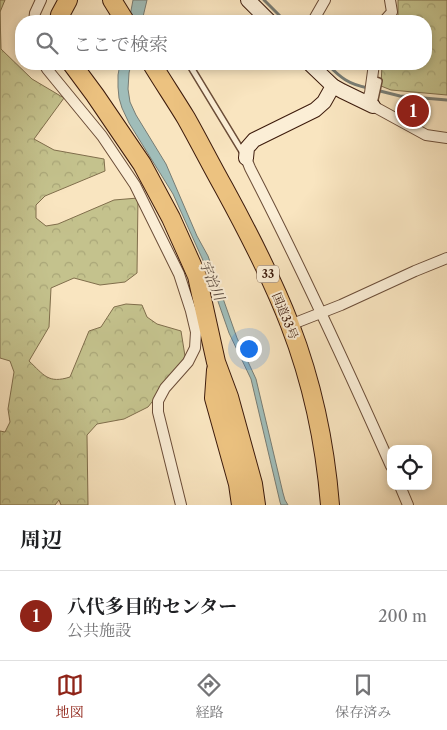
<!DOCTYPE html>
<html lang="ja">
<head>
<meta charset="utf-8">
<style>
	:root { --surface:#fff; --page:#f6f6f6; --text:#202124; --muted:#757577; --line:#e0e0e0; --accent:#8f2418 }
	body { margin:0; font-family:"Libre Caslon Text","Noto Serif JP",serif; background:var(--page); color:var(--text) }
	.controls { position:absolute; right:15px; bottom:15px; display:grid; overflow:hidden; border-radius:10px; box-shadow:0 2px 8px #0003 }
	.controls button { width:45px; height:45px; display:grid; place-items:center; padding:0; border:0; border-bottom:1px solid var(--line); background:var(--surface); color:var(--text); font:25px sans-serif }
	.you { position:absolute; left:248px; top:348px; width:18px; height:18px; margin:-12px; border:4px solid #fff; border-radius:50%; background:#1a73e8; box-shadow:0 0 0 8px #1a73e833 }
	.badge { display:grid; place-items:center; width:32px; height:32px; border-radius:50%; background:var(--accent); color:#fff; font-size:16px; font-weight:700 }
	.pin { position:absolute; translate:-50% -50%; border:2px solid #fff; box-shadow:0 1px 5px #0006 }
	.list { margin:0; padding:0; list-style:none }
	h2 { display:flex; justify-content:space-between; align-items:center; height:65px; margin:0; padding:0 20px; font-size:21px }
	h2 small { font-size:16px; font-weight:400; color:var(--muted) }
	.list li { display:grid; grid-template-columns:32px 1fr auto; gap:15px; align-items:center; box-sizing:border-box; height:90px; padding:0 20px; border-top:1px solid var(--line) }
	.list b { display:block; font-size:19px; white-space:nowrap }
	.list p { margin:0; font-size:16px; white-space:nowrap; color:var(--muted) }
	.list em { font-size:16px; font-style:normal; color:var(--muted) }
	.icon { flex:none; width:28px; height:28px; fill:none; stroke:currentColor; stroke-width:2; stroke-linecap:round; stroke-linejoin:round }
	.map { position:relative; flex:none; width:447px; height:505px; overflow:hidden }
	.search { position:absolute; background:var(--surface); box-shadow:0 2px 8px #0003; left:15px; right:15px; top:15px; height:55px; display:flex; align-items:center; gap:12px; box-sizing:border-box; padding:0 18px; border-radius:20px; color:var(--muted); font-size:19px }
	.sheet { height:155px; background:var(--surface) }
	nav { display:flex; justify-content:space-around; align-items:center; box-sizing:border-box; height:70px; border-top:1px solid var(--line); background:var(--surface); font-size:14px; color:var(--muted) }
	nav a { display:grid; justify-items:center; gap:2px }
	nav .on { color:var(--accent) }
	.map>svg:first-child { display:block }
</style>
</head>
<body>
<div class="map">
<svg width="447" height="505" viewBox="0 0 447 505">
	<defs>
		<pattern id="forest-crowns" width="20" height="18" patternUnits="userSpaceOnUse" patternTransform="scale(1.25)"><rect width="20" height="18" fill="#c4c28d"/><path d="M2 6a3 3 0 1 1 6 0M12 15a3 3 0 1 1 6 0" fill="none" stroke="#a9a678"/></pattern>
	</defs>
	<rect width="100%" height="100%" fill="#f9e5c0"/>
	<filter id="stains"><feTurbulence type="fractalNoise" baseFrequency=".004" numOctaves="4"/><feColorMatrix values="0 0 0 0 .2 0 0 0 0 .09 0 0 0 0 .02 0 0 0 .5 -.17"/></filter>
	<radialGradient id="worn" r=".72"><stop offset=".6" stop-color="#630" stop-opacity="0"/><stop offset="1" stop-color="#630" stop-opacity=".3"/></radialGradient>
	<g fill="url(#forest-crowns)" stroke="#806e4c">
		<path d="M0,0H5L0,12L1,49L32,79L64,98L34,139L54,150L104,159L105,171L45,196L36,205V218L46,226L58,224L114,200L138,198L137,273L125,282L100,285L74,278L51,288L49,327L29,361C44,375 48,384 70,377L89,331L101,327L114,307L126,304L142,305L147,317L157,324L181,331L185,356L180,367L148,407L124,419L97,424L87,435L88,505H61L59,500L55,505H0V431L5,432L10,422L8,409L14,372L10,361L0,358Z"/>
		<polygon points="398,0 447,0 447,95 391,90 381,86 382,64 426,64 426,21 388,21 398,17"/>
	</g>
	<g fill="#a0bdb9" stroke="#787c73">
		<polygon points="133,0 147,0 142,21 129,21"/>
		<polygon points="120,64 131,64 129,73 128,89 130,102 136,115 166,164 197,236 208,256 237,338 256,379 283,493 285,500 288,505 281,505 280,502 251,379 229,333 206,267 173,194 129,123 122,108 119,98 118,87 118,75"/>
	</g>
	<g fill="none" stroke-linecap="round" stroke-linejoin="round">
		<g stroke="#787c73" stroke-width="3">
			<polyline points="264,0 285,21"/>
			<path d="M327,64C341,78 348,84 368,88"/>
			<polyline points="376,90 400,96 447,100"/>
		</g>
		<g stroke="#6b4d38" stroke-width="8">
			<g id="lane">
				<polyline points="189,64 243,153"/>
				<polyline points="373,79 379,81 374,104"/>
			</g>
		</g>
		<g stroke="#6b4d38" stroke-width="12">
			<g id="street">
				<polyline points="34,21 35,13 41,0"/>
				<polyline points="313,21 325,0"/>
				<polyline points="384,21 392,12 390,0"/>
				<polyline points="44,64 47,69 102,136 135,185 179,274 191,311 196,332 195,348 188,362 165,388 158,401 158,412 181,505"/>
				<polyline points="366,103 370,93 374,64"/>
				<polyline points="373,106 426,135 447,138"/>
				<path d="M246,158L250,168C300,265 346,365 391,466"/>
				<polyline points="290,325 341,305 415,271 447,258"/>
				<polyline points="400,486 408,505"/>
			</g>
		</g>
		<g stroke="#3c1a0b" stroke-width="16">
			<g id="secondary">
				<polyline points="248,0 269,21"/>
				<polyline points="310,64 333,86 342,91 373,106"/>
				<polyline points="246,158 247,148 254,140 315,110 324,102 333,86"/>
			</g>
		</g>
		<g stroke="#3c1a0b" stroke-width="20">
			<g id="highway">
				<polyline points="112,0 125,21"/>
				<polyline points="59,21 60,15 68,0"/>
				<polyline points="72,64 95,95 142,164 171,218 197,276 216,362 229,397 253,484 256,505"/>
				<path d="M152,64C163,82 175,100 186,118C199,141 211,165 224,188C248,232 272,278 290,325C312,382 325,443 330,505"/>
				<polyline points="216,370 214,398 238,484 241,505"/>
			</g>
		</g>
		<use href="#lane" stroke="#fbeed6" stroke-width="5"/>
		<use href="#street" stroke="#fbeed6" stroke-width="10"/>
		<use href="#secondary" stroke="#fbeed6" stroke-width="14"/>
		<use href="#highway" stroke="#ecc280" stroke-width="18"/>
	</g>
	<g text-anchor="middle" stroke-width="4" stroke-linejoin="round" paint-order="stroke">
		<rect fill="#fbeed6" stroke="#755a48" stroke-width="1" x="257" y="265.5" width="22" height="17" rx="4"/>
		<g font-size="11" font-weight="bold" fill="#3c1a0b">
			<text x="268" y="278">33</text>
		</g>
		<g font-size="12" fill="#3c1a0b" stroke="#fbeed6">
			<text transform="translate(285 316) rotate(68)" y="4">国道33号</text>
		</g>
		<g font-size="14" font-style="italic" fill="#5a4b3f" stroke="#fbeed6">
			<text transform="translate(212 280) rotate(67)" y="5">宇治川</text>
		</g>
	</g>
	<rect width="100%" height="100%" filter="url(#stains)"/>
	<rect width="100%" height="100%" fill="url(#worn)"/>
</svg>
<div class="controls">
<button><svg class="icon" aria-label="locate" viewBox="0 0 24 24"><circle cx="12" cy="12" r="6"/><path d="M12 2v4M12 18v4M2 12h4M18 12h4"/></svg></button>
</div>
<div class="you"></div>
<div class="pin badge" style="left:413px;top:111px">1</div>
<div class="search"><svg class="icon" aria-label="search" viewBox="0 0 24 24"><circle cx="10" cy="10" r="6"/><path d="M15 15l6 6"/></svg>ここで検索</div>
</div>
<section class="sheet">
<h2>周辺<small></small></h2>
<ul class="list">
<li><span class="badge">1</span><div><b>八代多目的センター</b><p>公共施設</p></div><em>200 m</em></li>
</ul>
</section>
<nav>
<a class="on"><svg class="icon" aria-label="map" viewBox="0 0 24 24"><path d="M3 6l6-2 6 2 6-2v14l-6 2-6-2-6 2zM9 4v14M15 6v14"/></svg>地図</a>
<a><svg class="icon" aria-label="directions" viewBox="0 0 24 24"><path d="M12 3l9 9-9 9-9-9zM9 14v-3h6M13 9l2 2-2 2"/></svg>経路</a>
<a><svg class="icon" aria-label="saved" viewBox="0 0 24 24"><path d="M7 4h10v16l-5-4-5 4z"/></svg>保存済み</a>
</nav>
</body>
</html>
